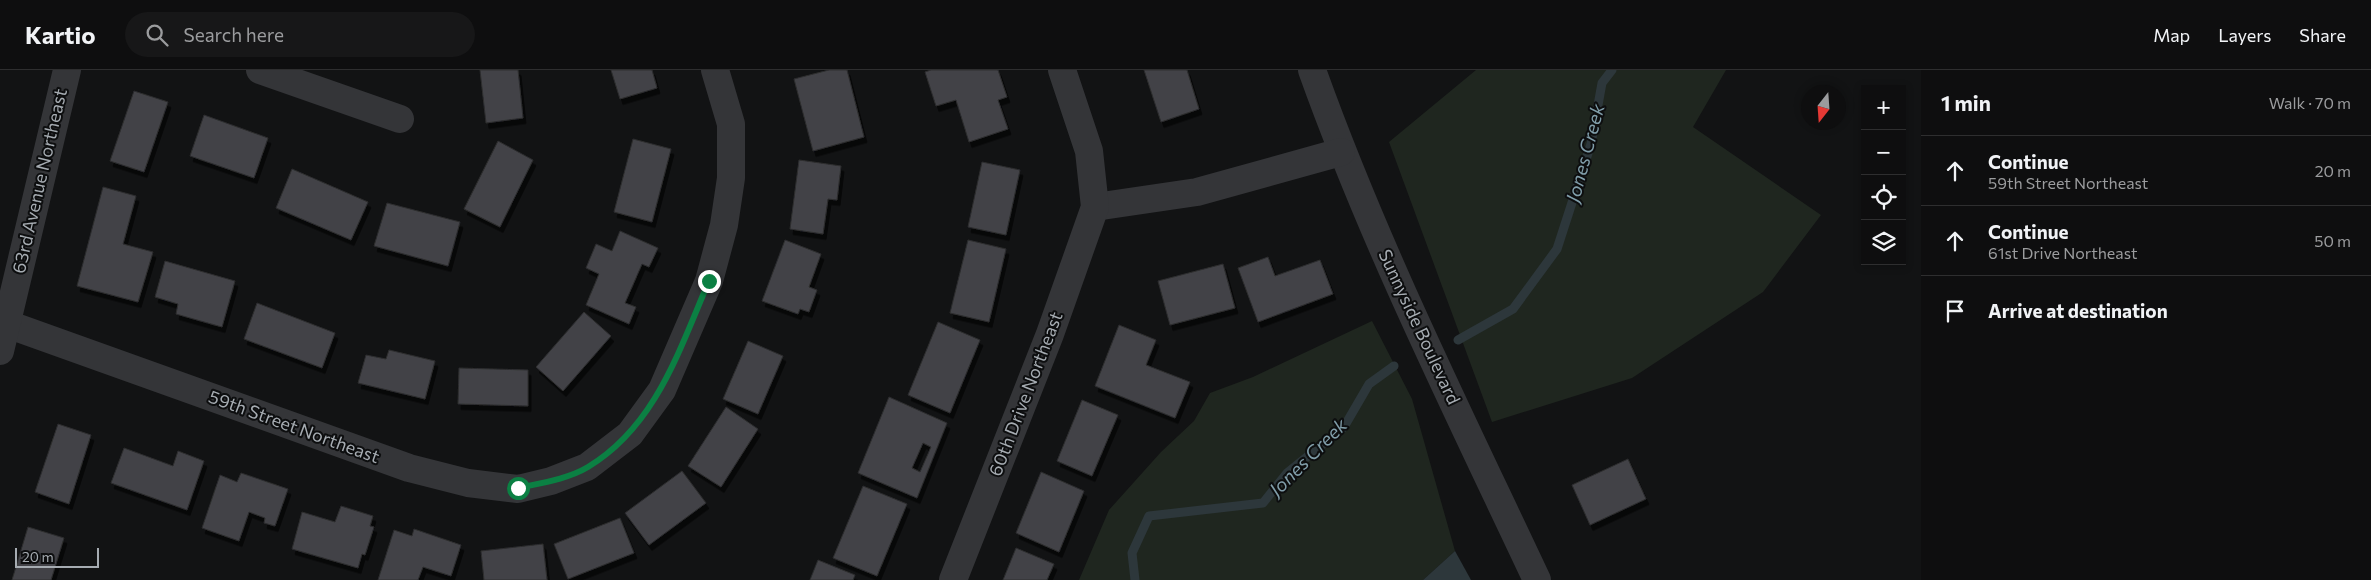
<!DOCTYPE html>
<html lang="en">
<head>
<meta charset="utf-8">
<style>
	:root { --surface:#0e0e0f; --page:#171718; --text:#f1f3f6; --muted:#9b9c9e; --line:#2e2e2f }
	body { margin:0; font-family:Commissioner,sans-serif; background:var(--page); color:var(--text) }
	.controls { position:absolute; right:15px; top:15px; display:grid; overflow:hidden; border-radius:0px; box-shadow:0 2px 8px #0003 }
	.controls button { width:45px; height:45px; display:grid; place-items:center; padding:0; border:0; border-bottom:1px solid var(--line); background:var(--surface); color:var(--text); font:25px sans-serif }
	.compass { position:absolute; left:1801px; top:15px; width:45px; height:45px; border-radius:50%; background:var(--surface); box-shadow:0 2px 8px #0003; rotate:197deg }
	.scale { position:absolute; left:15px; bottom:12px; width:84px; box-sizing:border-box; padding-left:5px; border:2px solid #a6acb2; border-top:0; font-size:14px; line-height:18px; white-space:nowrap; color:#a6acb2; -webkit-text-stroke:4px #0d0e0f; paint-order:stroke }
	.stop { position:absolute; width:15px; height:15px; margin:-11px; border:4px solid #0b8043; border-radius:50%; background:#fff }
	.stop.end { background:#0b8043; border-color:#fff; box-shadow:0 1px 5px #0008 }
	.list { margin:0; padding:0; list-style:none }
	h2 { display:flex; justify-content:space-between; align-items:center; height:65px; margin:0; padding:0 20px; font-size:21px }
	h2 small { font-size:16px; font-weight:400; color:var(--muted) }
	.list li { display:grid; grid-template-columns:32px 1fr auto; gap:15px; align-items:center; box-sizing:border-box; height:70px; padding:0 20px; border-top:1px solid var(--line) }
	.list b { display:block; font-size:19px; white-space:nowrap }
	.list p { margin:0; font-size:16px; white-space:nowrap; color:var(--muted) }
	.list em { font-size:16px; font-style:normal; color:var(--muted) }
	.icon { flex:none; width:28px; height:28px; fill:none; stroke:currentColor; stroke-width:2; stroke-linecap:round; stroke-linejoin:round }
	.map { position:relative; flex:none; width:1921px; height:510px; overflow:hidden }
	header { display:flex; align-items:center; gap:30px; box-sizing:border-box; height:70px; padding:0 25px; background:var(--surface); border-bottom:1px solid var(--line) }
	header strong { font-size:24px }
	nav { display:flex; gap:28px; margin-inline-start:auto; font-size:18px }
	.search { width:350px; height:45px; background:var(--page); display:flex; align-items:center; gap:12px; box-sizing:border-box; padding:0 18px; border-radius:28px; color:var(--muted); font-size:19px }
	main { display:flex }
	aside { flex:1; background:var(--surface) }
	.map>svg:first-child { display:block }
</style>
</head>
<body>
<header>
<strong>Kartio</strong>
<div class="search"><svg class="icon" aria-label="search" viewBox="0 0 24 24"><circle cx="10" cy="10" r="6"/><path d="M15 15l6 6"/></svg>Search here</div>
<nav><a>Map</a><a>Layers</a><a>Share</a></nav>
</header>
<main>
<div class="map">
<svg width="1921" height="510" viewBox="0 0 1921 510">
	<defs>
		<filter id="shadow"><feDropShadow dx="3" dy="5.5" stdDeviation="0" flood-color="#0009"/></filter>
	</defs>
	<rect width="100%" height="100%" fill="#121314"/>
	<g fill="#1f261f">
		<polygon points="1476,0 1726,0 1693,57 1821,145 1763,222 1632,308 1492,352 1389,72"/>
		<polygon points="1372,251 1412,329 1455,481 1423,510 1079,510 1109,440 1161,382 1194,351 1210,323 1253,307"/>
	</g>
	<polygon fill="#2d373b" points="1455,481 1471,510 1423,510"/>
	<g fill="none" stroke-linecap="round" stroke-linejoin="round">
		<g stroke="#2d373b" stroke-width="9">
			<polyline points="1458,270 1513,239 1557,179 1591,74 1602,13 1612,0"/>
			<polyline points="1135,510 1132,483 1149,446 1263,433 1287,403 1344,357 1369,314 1394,296"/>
		</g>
	</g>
	<g fill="#424346" stroke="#2d2d2f" fill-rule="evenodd" filter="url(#shadow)">
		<polygon points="480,0 518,0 523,48 486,53"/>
		<polygon points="611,0 652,0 657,18 620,29"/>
		<polygon points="829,0 847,0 864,67 813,81 794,9"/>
		<polygon points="931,0 998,0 1007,27 998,30 1008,59 969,72 956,30 936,36 925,2"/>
		<polygon points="1144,0 1187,0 1199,39 1161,52"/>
		<polygon points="134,21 168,32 144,102 110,91"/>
		<polygon points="204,45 268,68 254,108 190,86"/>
		<polygon points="633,69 671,79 652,152 614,142"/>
		<polygon points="498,71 533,90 500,157 464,139"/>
		<polygon points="799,90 841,96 837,130 828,129 823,164 790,159"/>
		<polygon points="982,92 1020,100 1006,165 968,157"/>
		<polygon points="292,99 368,132 351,170 276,138"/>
		<polygon points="103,117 136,126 123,174 153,182 138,232 77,216"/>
		<polygon points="387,133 460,152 448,196 374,176"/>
		<polygon points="620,161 658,178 649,197 642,194 625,233 636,237 629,254 586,235 599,204 586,198 596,174 612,181"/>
		<polygon points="785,170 821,184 809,217 817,220 809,242 800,239 798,244 762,231"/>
		<polygon points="968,170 1006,179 989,252 950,243"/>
		<polygon points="1268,187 1275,206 1320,190 1333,224 1258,252 1238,198"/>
		<polygon points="165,191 235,211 222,257 176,244 178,234 155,227"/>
		<polygon points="1223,194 1235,238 1170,255 1158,211"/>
		<polygon points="257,233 335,263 322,298 244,269"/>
		<polygon points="584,242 611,266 563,321 536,297"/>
		<polygon points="938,252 980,270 950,343 908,325"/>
		<polygon points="1119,255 1156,270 1146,295 1190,312 1175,348 1095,316"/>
		<polygon points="748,271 783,286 758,344 723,329"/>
		<polygon points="389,280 435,291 425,329 358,313 366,285 386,289"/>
		<polygon points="459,298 528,300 528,336 458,334"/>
		<path d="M889,327L947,353L917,428L858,403ZM923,373L931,377L920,402L912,398Z"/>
		<polygon points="1082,330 1118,345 1092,406 1057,391"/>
		<polygon points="726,337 758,359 721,417 688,396"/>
		<polygon points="58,354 91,365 69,434 35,422"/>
		<polygon points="124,378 173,396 178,381 204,391 187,440 111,413"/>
		<polygon points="1628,389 1646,429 1590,455 1572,415"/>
		<polygon points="682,401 706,433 649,475 625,443"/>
		<polygon points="1041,402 1084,421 1059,482 1016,463"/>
		<polygon points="241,403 288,419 275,456 264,453 265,448 249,442 239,471 202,458 220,405 237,412"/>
		<polygon points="863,416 907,434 877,506 833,488"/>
		<polygon points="341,436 373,446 370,456 374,457 365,485 362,484 358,498 292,479 302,442 335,452"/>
		<polygon points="620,448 634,483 568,509 554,474"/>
		<polygon points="28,457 64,468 51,510 12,510"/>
		<polygon points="414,459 461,475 451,506 423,497 418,510 378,510 394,460 412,466"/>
		<polygon points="543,474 547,510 484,510 481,481"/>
		<polygon points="1016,478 1054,494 1047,510 1003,510"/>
		<polygon points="818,490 855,505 853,510 810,510"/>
	</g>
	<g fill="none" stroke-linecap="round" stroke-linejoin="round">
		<g stroke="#343538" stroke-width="28">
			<polyline points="260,0 400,49"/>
			<path d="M1312,0C1375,176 1458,342 1537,510"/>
			<polyline points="1095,137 1197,122 1341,82"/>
			<polyline points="7,254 409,398 468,413 518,419 551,411 587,397 630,364 662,320 709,211 724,155 731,108 731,54 715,0"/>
			<polyline points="0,281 67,0"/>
			<polyline points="953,510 1050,264 1095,137 1089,81 1062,0"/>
		</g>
	</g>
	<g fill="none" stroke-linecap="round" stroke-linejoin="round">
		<path stroke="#0b8043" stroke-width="6" d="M518,418C541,413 568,409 588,397C656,356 679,280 709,211"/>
	</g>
	<g text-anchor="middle" stroke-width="4" stroke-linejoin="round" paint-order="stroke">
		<g font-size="18" fill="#a6acb2" stroke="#0d0e0f">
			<text transform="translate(40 111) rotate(-77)" y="6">63rd Avenue Northeast</text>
			<text transform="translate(1419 257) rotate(65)" y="6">Sunnyside Boulevard</text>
			<text transform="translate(1026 324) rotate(-69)" y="6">60th Drive Northeast</text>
			<text transform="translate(294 357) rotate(20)" y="6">59th Street Northeast</text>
		</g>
		<g font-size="19" font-style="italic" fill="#819eaa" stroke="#0d0e0f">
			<text transform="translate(1585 83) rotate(-75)" y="7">Jones Creek</text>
			<text transform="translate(1308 387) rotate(-45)" y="7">Jones Creek</text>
		</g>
	</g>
</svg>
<div class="controls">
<button>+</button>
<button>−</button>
<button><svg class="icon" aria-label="locate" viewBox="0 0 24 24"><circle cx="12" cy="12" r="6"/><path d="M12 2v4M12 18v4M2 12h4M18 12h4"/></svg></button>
<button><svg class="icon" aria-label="layers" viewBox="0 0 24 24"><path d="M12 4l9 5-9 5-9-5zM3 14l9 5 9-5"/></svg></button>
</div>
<svg class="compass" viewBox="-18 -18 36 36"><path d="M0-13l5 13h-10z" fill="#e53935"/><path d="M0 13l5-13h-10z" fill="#9b9c9e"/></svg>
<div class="scale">20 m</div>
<div class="stop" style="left:518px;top:418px"></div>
<div class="stop end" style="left:709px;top:211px"></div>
</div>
<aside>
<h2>1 min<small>Walk · 70 m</small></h2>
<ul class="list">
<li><svg class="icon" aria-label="ahead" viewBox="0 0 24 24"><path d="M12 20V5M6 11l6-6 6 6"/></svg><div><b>Continue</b><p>59th Street Northeast</p></div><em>20 m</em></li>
<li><svg class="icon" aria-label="ahead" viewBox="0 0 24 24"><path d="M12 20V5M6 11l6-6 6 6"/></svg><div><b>Continue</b><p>61st Drive Northeast</p></div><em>50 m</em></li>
<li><svg class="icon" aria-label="arrive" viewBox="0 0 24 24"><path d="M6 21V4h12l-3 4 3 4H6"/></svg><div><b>Arrive at destination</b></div></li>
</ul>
</aside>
</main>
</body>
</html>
